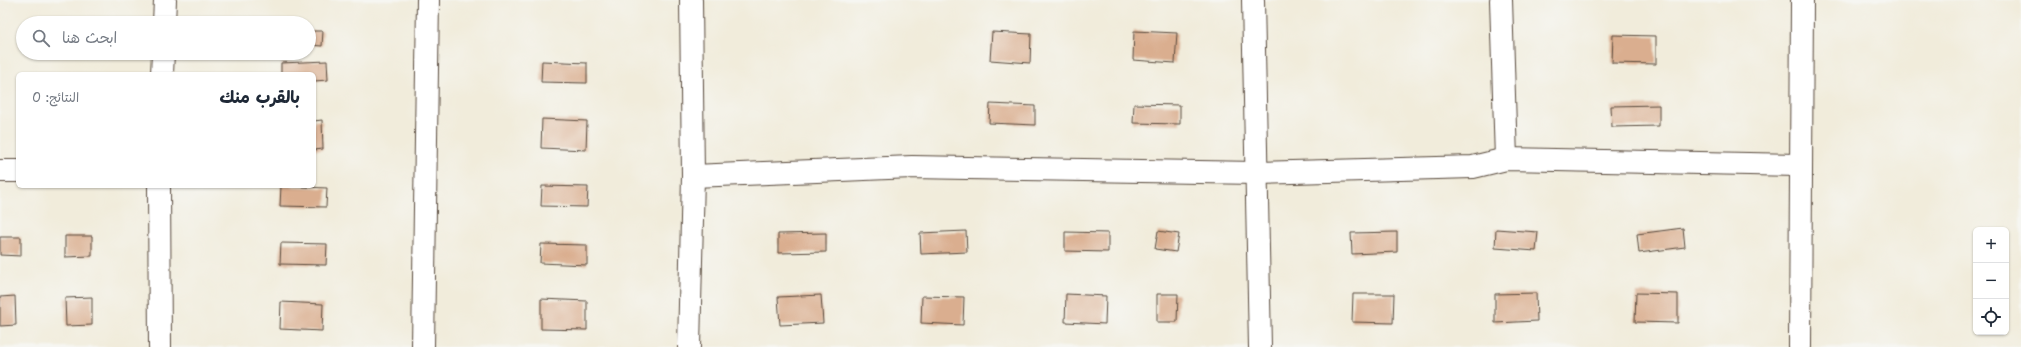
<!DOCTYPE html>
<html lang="ar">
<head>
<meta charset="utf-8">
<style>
	:root { --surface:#fff; --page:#f2f2f3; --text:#1f2937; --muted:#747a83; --line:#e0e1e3 }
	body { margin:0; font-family:"Shantell Sans","Playpen Sans Arabic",sans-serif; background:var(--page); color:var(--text); direction:rtl }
	.controls { position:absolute; right:12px; bottom:12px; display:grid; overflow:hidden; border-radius:6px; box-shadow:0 1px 3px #0004 }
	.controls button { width:36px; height:36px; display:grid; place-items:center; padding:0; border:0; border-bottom:1px solid var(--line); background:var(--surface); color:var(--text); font:20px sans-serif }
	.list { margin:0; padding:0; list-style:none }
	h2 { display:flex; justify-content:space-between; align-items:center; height:52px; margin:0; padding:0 16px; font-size:17px }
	h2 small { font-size:13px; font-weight:400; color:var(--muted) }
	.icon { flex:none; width:22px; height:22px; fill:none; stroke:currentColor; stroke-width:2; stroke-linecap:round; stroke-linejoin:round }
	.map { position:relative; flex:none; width:2021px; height:347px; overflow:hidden; direction:ltr }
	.search { position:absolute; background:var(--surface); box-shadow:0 1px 3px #0004; left:16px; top:16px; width:300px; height:44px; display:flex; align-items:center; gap:10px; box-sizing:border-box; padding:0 14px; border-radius:22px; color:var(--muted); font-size:15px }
	.panel { position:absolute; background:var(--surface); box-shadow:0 1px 3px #0004; left:16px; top:72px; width:300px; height:116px; border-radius:6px; direction:rtl }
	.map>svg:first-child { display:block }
</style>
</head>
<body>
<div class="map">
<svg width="2021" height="347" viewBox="0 0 2021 347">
	<rect width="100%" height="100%" fill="#f6f6f2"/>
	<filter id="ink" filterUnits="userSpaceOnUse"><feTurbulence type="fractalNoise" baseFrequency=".025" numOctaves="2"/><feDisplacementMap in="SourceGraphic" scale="8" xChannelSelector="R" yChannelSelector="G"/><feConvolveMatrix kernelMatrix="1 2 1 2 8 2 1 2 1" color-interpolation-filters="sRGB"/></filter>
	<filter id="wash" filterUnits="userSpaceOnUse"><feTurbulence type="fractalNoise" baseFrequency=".012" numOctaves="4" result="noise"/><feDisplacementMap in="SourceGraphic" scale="16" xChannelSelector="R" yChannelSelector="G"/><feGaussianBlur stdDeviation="0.9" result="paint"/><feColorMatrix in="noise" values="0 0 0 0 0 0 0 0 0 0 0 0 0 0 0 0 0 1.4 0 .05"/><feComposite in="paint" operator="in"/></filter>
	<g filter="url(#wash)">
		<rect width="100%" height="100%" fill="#f1ecdb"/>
		<g id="blocks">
			<g fill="#daae8f">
				<polygon points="309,31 323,31 322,46 309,45"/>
				<polygon points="1134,31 1177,33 1175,63 1133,60"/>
				<polygon points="992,32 1031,34 1030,63 990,60"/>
				<polygon points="1613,35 1656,36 1656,64 1612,63"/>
				<polygon points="327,61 328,80 314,81 314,74 281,74 281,63"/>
				<polygon points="542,61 587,63 587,83 541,82"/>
				<polygon points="990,104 1035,106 1035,125 989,123"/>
				<polygon points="1134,104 1180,105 1180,124 1133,123"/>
				<polygon points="1659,105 1659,126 1612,127 1611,106"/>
				<polygon points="542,119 587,121 586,150 541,148"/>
				<polygon points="322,120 323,149 314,150 314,121"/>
				<polygon points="281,186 327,188 326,207 280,206"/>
				<polygon points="542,186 588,187 587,207 541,206"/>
				<polygon points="1683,228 1685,247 1639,253 1637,234"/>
				<polygon points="1496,229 1538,232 1536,251 1495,248"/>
				<polygon points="966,231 967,252 921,254 920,233"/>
				<polygon points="1158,231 1179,234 1176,252 1155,249"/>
				<polygon points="1065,232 1108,233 1108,252 1065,251"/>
				<polygon points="1397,232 1397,252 1352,254 1351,233"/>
				<polygon points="826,233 826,252 778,253 778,234"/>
				<polygon points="65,236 92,236 92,256 65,257"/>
				<polygon points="0,237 21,237 21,256 0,255"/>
				<polygon points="281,243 327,244 326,265 280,264"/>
				<polygon points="541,244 587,245 587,265 540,263"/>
				<polygon points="1536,293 1537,321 1495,323 1495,294"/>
				<polygon points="1636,293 1678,294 1678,323 1635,322"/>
				<polygon points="1066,294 1106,296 1105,324 1065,322"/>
				<polygon points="1157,294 1178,294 1177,322 1157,322"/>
				<polygon points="1353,294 1394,294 1393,323 1352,322"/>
				<polygon points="821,295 823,323 780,325 778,297"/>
				<polygon points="15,296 16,325 0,326 0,297"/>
				<polygon points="922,296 964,297 963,325 921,323"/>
				<polygon points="92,297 92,325 66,326 65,298"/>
				<polygon points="541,299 587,301 587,330 541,329"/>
				<polygon points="281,302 323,304 322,331 280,329"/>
			</g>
		</g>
	</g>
	<g filter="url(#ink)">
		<use href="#blocks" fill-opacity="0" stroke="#56473a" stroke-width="1"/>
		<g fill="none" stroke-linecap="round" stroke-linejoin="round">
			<g stroke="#56473a" stroke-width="24">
				<g id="minor">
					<polyline points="1253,0 1260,347"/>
					<polyline points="1501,0 1506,159"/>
					<polyline points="164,23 165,0"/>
					<polyline points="162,74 163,53"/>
					<polyline points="0,171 18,171"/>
					<polyline points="693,176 912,167 1257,173 1473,167 1506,159 1801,165"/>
					<polyline points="159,186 160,347"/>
					<polyline points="423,347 428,0"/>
					<polyline points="689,347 693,176 691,0"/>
					<polyline points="1800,347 1802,0"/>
				</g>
			</g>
			<use href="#minor" stroke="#fff" stroke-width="22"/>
		</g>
	</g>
</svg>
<div class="controls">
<button>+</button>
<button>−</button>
<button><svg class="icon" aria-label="locate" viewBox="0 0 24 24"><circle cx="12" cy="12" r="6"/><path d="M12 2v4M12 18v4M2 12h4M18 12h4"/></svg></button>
</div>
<div class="search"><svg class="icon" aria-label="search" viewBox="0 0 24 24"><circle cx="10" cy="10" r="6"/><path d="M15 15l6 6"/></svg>ابحث هنا</div>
<section class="panel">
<h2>بالقرب منك<small>النتائج: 0</small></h2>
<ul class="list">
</ul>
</section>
</div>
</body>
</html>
